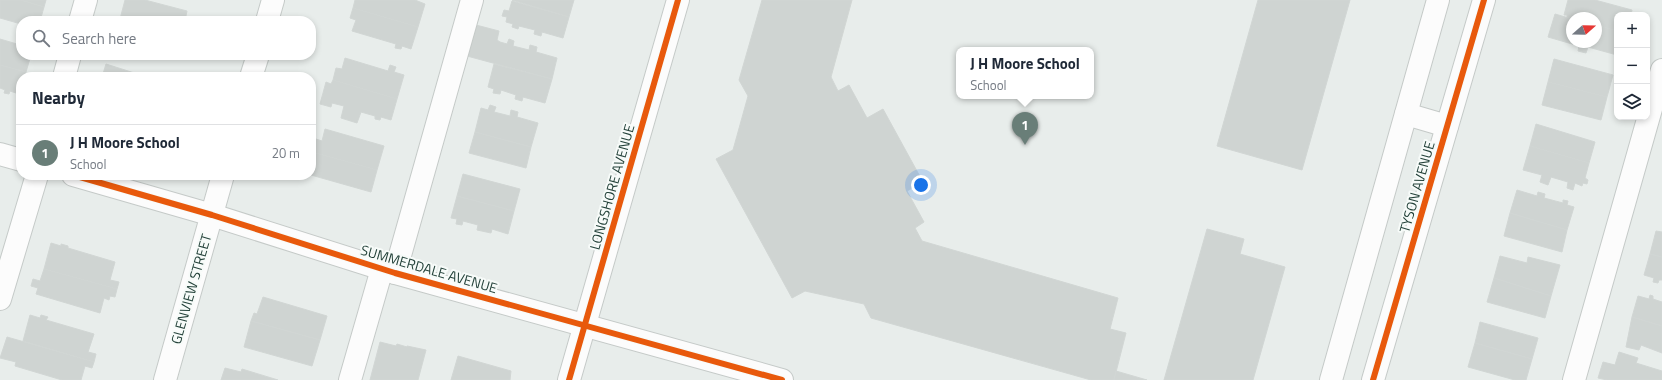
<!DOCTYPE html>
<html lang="en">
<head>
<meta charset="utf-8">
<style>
	:root { --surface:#fff; --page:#f6f6f7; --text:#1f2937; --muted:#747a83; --line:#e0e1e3; --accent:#697e78 }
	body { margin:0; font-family:"Titillium Web",sans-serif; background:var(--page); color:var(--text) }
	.controls { position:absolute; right:12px; top:12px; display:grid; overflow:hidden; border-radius:8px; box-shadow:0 2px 6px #0003 }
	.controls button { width:36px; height:36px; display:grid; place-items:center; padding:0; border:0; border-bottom:1px solid var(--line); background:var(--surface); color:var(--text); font:20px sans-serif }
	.compass { position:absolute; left:1566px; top:12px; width:36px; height:36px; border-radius:50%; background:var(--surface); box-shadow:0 2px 6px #0003; rotate:70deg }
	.you { position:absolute; left:921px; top:185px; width:14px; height:14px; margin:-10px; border:3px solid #fff; border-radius:50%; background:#1a73e8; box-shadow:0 0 0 6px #1a73e833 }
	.badge { display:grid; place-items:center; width:26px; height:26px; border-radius:50%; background:var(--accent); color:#fff; font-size:13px; font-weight:700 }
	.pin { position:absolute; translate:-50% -33px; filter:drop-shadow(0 1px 2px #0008) }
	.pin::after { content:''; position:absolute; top:21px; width:14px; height:12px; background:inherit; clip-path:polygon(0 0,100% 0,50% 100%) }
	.popup { position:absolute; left:956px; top:47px; width:138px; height:52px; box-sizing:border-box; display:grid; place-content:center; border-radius:8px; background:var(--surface); filter:drop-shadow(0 1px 3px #0005); font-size:13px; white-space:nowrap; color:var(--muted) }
	.popup b { font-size:15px; color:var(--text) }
	.popup::after { content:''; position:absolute; left:50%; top:100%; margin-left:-8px; border:8px solid transparent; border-top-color:var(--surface) }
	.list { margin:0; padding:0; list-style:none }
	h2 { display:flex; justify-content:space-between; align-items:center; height:52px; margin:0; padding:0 16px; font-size:17px }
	h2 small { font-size:13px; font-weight:400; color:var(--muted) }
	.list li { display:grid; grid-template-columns:26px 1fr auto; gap:12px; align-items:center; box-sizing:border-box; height:56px; padding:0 16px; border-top:1px solid var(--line) }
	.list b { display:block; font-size:15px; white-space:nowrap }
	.list p { margin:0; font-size:13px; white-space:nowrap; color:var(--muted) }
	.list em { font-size:13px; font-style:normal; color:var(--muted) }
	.icon { flex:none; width:22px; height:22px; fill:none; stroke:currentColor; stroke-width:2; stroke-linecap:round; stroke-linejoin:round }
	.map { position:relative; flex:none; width:1662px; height:380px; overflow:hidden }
	.search { position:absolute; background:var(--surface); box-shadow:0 2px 6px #0003; left:16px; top:16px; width:300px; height:44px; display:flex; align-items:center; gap:10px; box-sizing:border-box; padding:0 14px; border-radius:16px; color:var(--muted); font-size:15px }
	.panel { position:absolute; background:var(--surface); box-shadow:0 2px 6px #0003; left:16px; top:72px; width:300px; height:108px; border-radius:16px }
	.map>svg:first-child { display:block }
</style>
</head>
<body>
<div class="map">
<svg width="1662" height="380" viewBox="0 0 1662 380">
	<rect width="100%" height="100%" fill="#e8edeb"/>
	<g fill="#cfd4d2" stroke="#d1d6d4">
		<polygon points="0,0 21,0 44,7 40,21 21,21 21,24 0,18"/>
		<polygon points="21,0 46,0 44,7"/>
		<polygon points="125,0 145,0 187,11 185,21 128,21 120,19"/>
		<polygon points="355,0 415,0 425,4 418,27 353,8"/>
		<polygon points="512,0 574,0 569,17"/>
		<polygon points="762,0 852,0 831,77 838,91 849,85 867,118 883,109 923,182 907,191 924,222 915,228 922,241 1118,298 1110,329 1126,333 1114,380 1091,380 871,318 864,304 805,291 792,298 716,159 733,150 748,96 739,80"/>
		<polygon points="1258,0 1350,0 1302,170 1217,146"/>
		<polygon points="1568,0 1595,0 1632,10 1631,15 1617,15 1617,31 1596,25 1596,18 1572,19 1567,17 1567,15 1564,15"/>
		<polygon points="512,1 569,17 563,38 542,32 541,36 534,34 535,30 519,26 518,29 512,27 513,24 506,22 507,17 502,16 504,10 509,11"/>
		<polygon points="353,8 418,27 411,49 402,46 401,49 395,48 396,44 352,31 356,20 350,18"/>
		<polygon points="1555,14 1572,19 1572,42 1596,42 1596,25 1617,31 1617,55 1588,47 1586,53 1578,51 1579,46 1548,37"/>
		<polygon points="476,25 499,31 497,40 500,42 507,44 509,39 514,41 513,46 529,50 530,45 537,47 536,52 557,58 552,79 467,56"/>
		<polygon points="0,39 17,44 17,41 21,42 21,55 31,55 26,72 0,65"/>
		<polygon points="345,58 388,71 390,65 396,67 394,72 404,75 397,99 333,80 336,68 342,69"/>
		<polygon points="1554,59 1613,75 1607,97 1548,82"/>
		<polygon points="106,64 147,77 102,77"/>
		<polygon points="494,64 552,79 545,103 523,97 522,101 515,99 516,95 501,90 500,94 493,93 494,89 488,87"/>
		<polygon points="0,65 26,72 24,77 21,77 19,94 10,91 9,94 4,93 5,90 0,88"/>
		<polygon points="333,80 397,99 391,120 381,117 380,120 375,119 375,116 361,112 357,123 341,118 344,106 332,103 331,107 320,104 326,82 331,84"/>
		<polygon points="1548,82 1607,97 1601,120 1542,105"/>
		<polygon points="490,105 496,107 494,112 510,116 511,110 518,112 517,117 538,123 531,147 475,132 481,108 488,110"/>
		<polygon points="1536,124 1595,142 1589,163 1530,146"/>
		<polygon points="325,129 384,146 377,170 312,152 316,139 322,141"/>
		<polygon points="475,132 531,147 526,168 469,153"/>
		<polygon points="1530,146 1589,163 1585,178 1588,180 1587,184 1583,183 1582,186 1575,183 1573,190 1567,188 1568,182 1551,177 1548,185 1540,182 1542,175 1523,170"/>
		<polygon points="312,152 377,170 371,192 311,175 315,162 311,161"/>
		<polygon points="463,174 520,189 514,211 457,196"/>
		<polygon points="1517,190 1537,196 1538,192 1545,194 1544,198 1563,203 1563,200 1568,201 1567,205 1574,207 1567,230 1510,213"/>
		<polygon points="457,196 514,211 508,234 492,229 491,233 477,230 478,225 463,221 462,225 456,224 457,219 451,218"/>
		<polygon points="1510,213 1567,230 1562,252 1504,236"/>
		<polygon points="1207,229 1244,239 1240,254 1285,267 1253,380 1164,380"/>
		<polygon points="1656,231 1662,232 1662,257 1650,254"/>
		<polygon points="51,243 61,246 61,244 68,246 68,248 115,262 110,280 119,282 117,289 44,269"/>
		<polygon points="1650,254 1662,257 1662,280 1659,280 1658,283 1653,282 1654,278 1644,275"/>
		<polygon points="1500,256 1527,263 1528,257 1560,265 1551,296 1494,278"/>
		<polygon points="44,269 117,289 115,297 110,296 109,300 104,298 100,313 36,294 38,288 31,286 33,279 40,281"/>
		<polygon points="1494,278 1551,296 1545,318 1487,302"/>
		<polygon points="1650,295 1653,296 1653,299 1662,302 1662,326 1632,317 1638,296 1649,299"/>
		<polygon points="263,297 327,316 320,340 251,321 254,313 257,314"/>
		<polygon points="30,315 40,318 41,315 48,317 46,320 94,334 88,352 96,354 94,362 23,341"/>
		<polygon points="1632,317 1662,326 1662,353 1641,345 1639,350 1626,347"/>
		<polygon points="251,321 320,340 312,366 244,347"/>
		<polygon points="1480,322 1538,338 1532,359 1475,343"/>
		<polygon points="7,337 94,362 92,368 85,366 81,380 62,380 15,366 16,362 0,358"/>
		<polygon points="380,342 396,346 397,344 407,347 407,346 426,350 418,380 370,380"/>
		<polygon points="1475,343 1532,359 1526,380 1515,380 1468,367"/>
		<polygon points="1619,352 1638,358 1636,363 1662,371 1662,380 1607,380 1598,378 1603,362 1615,365"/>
		<polygon points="458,356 511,371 510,380 451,380"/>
		<polygon points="225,368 241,372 242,369 278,380 221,380"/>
		<polygon points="1116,371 1147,380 1114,380"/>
	</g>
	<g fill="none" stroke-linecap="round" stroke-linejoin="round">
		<g stroke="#c5cac8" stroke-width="24">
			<g id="minor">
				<polyline points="80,21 86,0"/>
				<polyline points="267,21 273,0"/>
				<polyline points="64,77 70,55"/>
				<polyline points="251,77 258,55"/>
				<polyline points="1406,114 1447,126"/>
				<polyline points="0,154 21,160"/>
				<polyline points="73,175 212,215 395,273 782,380"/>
				<polyline points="395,273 472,0"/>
				<polyline points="0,299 37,175"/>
				<polyline points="165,380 223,175"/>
				<polyline points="350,380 382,269"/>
				<polyline points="569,380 678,0"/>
				<polyline points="1331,380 1438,0"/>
				<polyline points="1373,380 1484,0"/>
				<polyline points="1574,380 1662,70"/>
			</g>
		</g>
		<use href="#minor" stroke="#fcfcfc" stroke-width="22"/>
		<g stroke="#f7fbf9" stroke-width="8">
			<g id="cycleway">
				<polyline points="73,175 212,215 395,273 782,380"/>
				<polyline points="569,380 678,0"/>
				<polyline points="1373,380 1484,0"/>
			</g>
		</g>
		<use href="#cycleway" stroke="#e8590c" stroke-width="6"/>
	</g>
	<g text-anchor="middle" stroke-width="4" stroke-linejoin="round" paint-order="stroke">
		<g font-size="14" fill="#24423a" stroke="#f7fbf9">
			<text transform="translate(612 187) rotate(-74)" y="5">LONGSHORE AVENUE</text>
			<text transform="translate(1417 187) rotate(-74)" y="5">TYSON AVENUE</text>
			<text transform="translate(429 269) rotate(16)" y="5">SUMMERDALE AVENUE</text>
			<text transform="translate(191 289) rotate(-74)" y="5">GLENVIEW STREET</text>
		</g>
	</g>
</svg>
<div class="controls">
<button>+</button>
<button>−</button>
<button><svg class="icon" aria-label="layers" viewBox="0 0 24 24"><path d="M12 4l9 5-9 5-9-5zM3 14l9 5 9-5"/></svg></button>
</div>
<svg class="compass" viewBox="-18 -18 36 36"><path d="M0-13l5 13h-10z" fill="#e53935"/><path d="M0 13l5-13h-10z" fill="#747a83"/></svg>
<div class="you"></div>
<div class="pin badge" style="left:1025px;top:145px">1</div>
<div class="popup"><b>J H Moore School</b>School</div>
<div class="search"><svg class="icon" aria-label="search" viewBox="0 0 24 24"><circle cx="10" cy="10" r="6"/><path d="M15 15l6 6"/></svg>Search here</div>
<section class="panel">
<h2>Nearby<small></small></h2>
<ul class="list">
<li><span class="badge">1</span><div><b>J H Moore School</b><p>School</p></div><em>20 m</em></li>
</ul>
</section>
</div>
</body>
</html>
